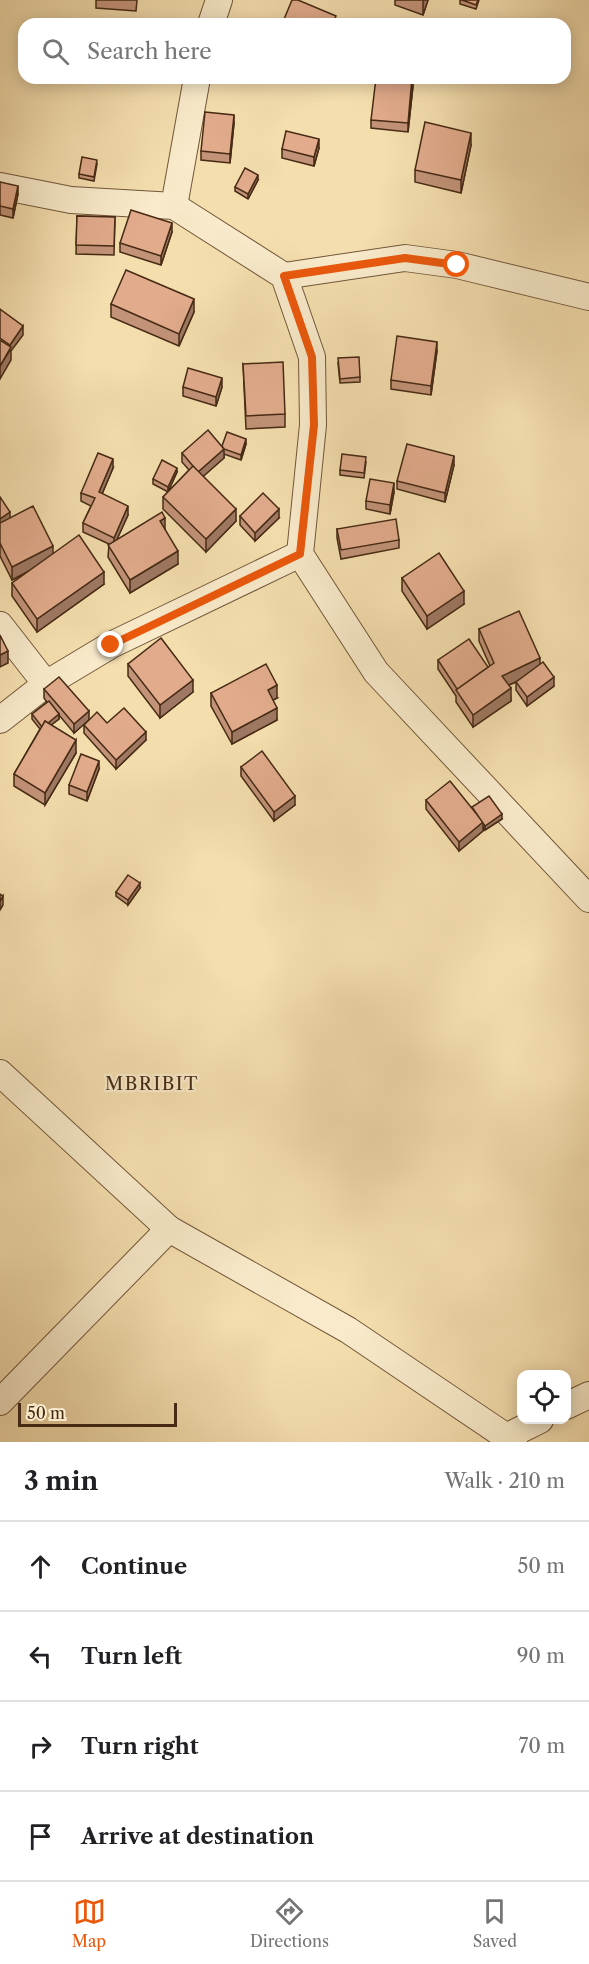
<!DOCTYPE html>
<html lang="en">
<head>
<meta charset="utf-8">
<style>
	:root { --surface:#fff; --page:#f2f2f2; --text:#202124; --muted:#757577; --line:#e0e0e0; --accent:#ea580c }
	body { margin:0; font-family:"Libre Caslon Text",serif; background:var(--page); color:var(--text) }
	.controls { position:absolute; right:18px; bottom:18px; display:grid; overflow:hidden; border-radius:12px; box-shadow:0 3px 15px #0003 }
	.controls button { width:54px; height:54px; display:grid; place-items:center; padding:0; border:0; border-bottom:2px solid var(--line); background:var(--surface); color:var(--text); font:30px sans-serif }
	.scale { position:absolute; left:18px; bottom:15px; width:159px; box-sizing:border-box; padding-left:6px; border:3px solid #462a14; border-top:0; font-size:16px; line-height:21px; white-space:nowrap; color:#462a14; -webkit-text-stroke:4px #f8eaca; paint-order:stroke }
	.stop { position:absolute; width:18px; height:18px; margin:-14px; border:4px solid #ea580c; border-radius:50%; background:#fff }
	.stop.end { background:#ea580c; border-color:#fff; box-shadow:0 2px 6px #0008 }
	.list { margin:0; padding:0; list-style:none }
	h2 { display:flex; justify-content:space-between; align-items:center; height:78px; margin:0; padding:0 24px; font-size:26px }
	h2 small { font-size:20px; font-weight:400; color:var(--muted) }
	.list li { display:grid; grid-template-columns:39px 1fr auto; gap:18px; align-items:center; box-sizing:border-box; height:90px; padding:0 24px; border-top:2px solid var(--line) }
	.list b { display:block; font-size:22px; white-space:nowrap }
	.list em { font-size:20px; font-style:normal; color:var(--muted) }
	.icon { flex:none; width:33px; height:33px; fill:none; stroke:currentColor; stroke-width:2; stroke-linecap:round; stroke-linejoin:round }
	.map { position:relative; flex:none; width:589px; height:1442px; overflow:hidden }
	.search { position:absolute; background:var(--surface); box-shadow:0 3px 15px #0003; left:18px; right:18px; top:18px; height:66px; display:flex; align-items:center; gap:15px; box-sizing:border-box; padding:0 21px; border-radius:18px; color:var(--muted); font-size:22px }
	.sheet { height:438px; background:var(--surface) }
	nav { display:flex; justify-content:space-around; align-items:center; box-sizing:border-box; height:84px; border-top:2px solid var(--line); background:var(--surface); font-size:16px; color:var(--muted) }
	nav a { display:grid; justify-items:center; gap:3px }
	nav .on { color:var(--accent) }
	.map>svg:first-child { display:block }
</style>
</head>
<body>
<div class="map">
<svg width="589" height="1442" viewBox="0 0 589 1442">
	<rect width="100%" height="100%" fill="#f4deae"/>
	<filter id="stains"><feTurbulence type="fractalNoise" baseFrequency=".00333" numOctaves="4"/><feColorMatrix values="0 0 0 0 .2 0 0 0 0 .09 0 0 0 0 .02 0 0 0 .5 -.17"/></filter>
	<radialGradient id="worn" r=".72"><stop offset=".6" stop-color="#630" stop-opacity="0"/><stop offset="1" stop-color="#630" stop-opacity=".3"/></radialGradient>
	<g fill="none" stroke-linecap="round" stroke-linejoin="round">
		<g stroke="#72573a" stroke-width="28">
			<g id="minor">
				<polyline points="211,24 219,0"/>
				<polyline points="0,186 71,200 174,206 284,276 312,357 313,425 300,554 376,672 589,899"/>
				<polyline points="174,206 197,78"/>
				<polyline points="284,276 405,258 457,265 589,297"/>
				<polyline points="0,625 46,684"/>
				<polyline points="0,720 46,684 111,645 300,554"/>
				<polyline points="0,1073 169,1229 348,1330 514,1442"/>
				<polyline points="0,1402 169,1229"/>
				<polyline points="566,1406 589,1395"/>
				<polyline points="508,1436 540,1420"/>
			</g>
		</g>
		<use href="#minor" stroke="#f8eaca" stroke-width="26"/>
	</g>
	<g fill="#c29378" stroke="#462a14" stroke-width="1.5">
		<polygon points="96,0 137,0 136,11 96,8"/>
		<polygon points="395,0 428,0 423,15 395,5"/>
		<polygon points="460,0 479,0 476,9 460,4"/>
		<polygon points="413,86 408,132 371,128 371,120"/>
		<polygon points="234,123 230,163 201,160 201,151"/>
		<polygon points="471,145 461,193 415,182 415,170"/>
		<polygon points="319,148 314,166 282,158 282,149"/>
		<polygon points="97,164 94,181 79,178 79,174"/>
		<polygon points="258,180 248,199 235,191 235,187"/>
		<polygon points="0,182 18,194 13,218 0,215"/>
		<polygon points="77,216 115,217 114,255 76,254"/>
		<polygon points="172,232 161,265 120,252 120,243"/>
		<polygon points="111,304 194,312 179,346 111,317"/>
		<polygon points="437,351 431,395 391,389 391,380"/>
		<polygon points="338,363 360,377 360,382 340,383"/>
		<polygon points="243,364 285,414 285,427 246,429"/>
		<polygon points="183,387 222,387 216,406 183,396"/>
		<polygon points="246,444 241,460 224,454 224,458 203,476 236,521 206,552 163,509 163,497 189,470 182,462 182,453 222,446"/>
		<polygon points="366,462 364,478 340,475 340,470"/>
		<polygon points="454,465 445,502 397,489 397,481"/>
		<polygon points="113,468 102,494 128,515 117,539 165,529 178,564 130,593 108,557 109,544 83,532 83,523 91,506 81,501 81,493"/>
		<polygon points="177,472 168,492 153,484 153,479"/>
		<polygon points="394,492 390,514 366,509 366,501"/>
		<polygon points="0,497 10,518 53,553 104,584 37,632 12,596 12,583 29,571 12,580 0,556"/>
		<polygon points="240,516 279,518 255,541 240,525"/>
		<polygon points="337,529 399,540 399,548 341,559 337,538"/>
		<polygon points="402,578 464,604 427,629 402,591"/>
		<polygon points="479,629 540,664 554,686 527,706 516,690 516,682 509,685 511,701 473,727 456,702 456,696 438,669 438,660 488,667 490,666 479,641"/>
		<polygon points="128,664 193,692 160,718 128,676"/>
		<polygon points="44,689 89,720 107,723 146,740 116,769 84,733 84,725 87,721 74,733 59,715 59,719 51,725 76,753 45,805 14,786 14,774 40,729 32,719 32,714 47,702 44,698"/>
		<polygon points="211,693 277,698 273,700 277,720 232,744 211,706"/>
		<polygon points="241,767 295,805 274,821 241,776"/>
		<polygon points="99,769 87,801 69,794 69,785"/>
		<polygon points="426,800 472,809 472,807 502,819 485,830 483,826 483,831 459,851 426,809"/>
		<polygon points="140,888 128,905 116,896 116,892"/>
	</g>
	<g fill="#9e7862" stroke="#462a14" stroke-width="1.5">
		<polygon points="424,0 428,0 423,15 423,2"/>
		<polygon points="412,78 413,86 408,132 408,123"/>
		<polygon points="234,115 234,123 230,163 230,154"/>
		<polygon points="471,133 471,145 461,193 461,180"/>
		<polygon points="319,139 319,148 314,166 314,157"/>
		<polygon points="258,175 258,180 248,199 248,194"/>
		<polygon points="18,186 18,194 13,218 13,209"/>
		<polygon points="172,223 172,232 161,265 161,256"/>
		<polygon points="194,299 194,312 179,346 179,334"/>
		<polygon points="23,326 23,335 11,351 11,360 0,379 0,366 10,350 10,345"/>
		<polygon points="437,342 437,351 431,395 431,386"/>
		<polygon points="222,378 222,387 216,406 216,397"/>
		<polygon points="246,439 246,444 241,460 241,455"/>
		<polygon points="224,449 224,458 198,481 198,472"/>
		<polygon points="454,456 454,465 445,502 445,493"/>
		<polygon points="113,459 113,468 99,501 99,492"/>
		<polygon points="177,468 177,472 168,492 168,487"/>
		<polygon points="394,483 394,492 390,514 390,505"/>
		<polygon points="128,506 128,515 114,546 114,538"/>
		<polygon points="236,509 236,521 206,552 206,539"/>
		<polygon points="279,509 279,518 255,541 255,533"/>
		<polygon points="10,512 10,524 0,532 0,519"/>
		<polygon points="165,518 165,530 160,521"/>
		<polygon points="53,546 53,558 12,580 12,567"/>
		<polygon points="178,551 178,564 130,593 130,580"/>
		<polygon points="104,572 104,584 37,632 37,619"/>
		<polygon points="464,591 464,604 427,629 427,616"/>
		<polygon points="8,651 8,663 0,667 0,655"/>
		<polygon points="540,658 540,671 502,688 502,676"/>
		<polygon points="554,677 554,686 527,706 527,697"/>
		<polygon points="193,680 193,692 160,718 160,705"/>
		<polygon points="277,685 277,698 268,703 268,690"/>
		<polygon points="511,688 511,701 473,727 473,715"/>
		<polygon points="277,708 277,720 232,744 232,732"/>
		<polygon points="89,711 89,720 74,733 74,724"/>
		<polygon points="59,714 59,719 42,732 42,727"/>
		<polygon points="146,732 146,740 116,769 116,760"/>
		<polygon points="76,740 76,753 45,805 45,793"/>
		<polygon points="99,761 99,769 87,801 87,792"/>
		<polygon points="295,796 295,805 274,821 274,812"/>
		<polygon points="502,814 502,819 485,830 485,826"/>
		<polygon points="483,822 483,831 459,851 459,842"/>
		<polygon points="140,883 140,888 128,905 128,900"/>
		<polygon points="3,896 3,905 0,910 0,901"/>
	</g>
	<g fill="#e1ab8c" stroke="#462a14" stroke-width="1.5">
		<polygon points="292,0 298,0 336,16 333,24 282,24"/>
		<polygon points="462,0 478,0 476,5"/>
		<polygon points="376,78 412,78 408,123 371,120"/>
		<polygon points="205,112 234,115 230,154 201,151"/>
		<polygon points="425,122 471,133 461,180 415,170"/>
		<polygon points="286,131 319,139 314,157 282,149"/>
		<polygon points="82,157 97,160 94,177 79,174"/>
		<polygon points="245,168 258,175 248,194 235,187"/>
		<polygon points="0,182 18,186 13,209 0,206"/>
		<polygon points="131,210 172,223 161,256 120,243"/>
		<polygon points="77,216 115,217 114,246 76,245"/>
		<polygon points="126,270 194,299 179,334 111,304"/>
		<polygon points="0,309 23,326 10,345 0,338"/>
		<polygon points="397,336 437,342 431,386 391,380"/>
		<polygon points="0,340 11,347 0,366"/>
		<polygon points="359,357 360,377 340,379 338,358"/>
		<polygon points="283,362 285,414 246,416 243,364"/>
		<polygon points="188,368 222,378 216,397 183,387"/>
		<polygon points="208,430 224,449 198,472 182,453"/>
		<polygon points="227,432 246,439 241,455 224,449 222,446"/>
		<polygon points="407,444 454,456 445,493 397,481"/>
		<polygon points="98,453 113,459 99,492 128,506 114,538 83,523 95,498 81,493"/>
		<polygon points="342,454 366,457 364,473 340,470"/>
		<polygon points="162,460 177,468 168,487 153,479"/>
		<polygon points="193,466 236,509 206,539 163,497"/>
		<polygon points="370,479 394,483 390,505 366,501"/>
		<polygon points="263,493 279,509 255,533 240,516"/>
		<polygon points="0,497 10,512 0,519"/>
		<polygon points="33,506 53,546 12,567 0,543 0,523"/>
		<polygon points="162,512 165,518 160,521 178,551 130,580 108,545"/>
		<polygon points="396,519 399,540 341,550 337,529"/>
		<polygon points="79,535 104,572 37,619 12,583"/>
		<polygon points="439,553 464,591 427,616 402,578"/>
		<polygon points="519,611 540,658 502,676 511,688 473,715 456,690 494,663 479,629"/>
		<polygon points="0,635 8,651 0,655"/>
		<polygon points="161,638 193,680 160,705 128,664"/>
		<polygon points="469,639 488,667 457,689 438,660"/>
		<polygon points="543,662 554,677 527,697 516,682"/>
		<polygon points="266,664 277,685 268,690 277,708 232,732 211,693"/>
		<polygon points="59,677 89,711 74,724 44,689"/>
		<polygon points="49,701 59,714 48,723 45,721 42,727 32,714"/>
		<polygon points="124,708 146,732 116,760 84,725 97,712 107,723"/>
		<polygon points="45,721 76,740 45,793 14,774"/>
		<polygon points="262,751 295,796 274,812 241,767"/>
		<polygon points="81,754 99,761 87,792 69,785"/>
		<polygon points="450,781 483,822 459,842 426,800"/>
		<polygon points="489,796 502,814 485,826 472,807"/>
		<polygon points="128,875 140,883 128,900 116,892"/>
		<polygon points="0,894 3,896 0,901"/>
	</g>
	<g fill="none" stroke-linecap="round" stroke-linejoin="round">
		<polyline stroke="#ea580c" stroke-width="8" points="111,645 300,554 314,425 312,357 284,276 405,258 457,265"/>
	</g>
	<g text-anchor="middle" stroke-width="4.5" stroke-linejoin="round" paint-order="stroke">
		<g font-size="18" letter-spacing="1.5" fill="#462a14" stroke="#f8eaca">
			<text x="152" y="1090">MBRIBIT</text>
		</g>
	</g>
	<rect width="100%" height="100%" filter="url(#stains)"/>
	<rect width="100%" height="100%" fill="url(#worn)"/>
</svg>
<div class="controls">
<button><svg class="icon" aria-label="locate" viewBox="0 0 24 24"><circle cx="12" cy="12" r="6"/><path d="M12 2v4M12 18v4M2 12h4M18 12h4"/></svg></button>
</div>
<div class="scale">50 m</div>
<div class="stop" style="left:457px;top:265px"></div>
<div class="stop end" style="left:111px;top:645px"></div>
<div class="search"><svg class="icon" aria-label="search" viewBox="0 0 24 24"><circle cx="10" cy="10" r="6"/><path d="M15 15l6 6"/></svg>Search here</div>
</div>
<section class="sheet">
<h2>3 min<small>Walk · 210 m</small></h2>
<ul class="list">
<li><svg class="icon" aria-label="ahead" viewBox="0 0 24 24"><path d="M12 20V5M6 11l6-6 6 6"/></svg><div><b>Continue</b></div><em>50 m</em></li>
<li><svg class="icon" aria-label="left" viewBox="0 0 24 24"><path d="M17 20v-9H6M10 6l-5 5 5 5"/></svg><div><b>Turn left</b></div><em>90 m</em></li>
<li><svg class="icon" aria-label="right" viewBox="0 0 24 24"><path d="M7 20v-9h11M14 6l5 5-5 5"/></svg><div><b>Turn right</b></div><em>70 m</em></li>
<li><svg class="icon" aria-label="arrive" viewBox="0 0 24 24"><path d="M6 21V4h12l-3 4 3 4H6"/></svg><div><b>Arrive at destination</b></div></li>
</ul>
</section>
<nav>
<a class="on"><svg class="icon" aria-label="map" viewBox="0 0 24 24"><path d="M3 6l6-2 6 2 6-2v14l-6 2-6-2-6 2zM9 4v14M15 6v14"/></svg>Map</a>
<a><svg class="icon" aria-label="directions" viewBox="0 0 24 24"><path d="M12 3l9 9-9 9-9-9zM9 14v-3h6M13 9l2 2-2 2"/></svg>Directions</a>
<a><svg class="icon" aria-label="saved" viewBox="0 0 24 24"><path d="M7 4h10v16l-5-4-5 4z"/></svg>Saved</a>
</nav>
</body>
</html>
